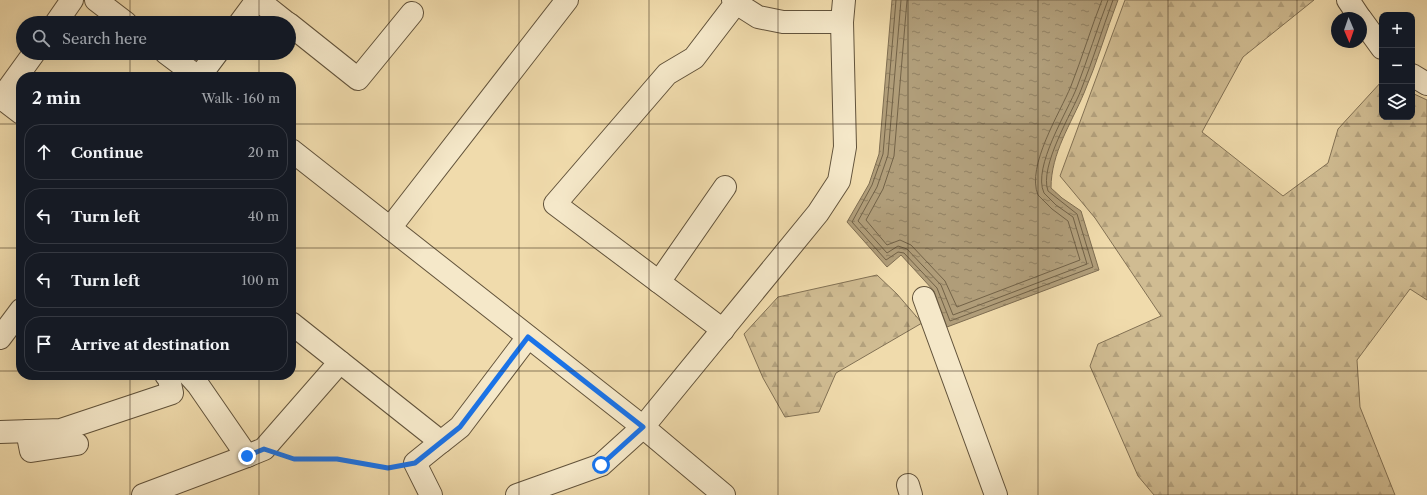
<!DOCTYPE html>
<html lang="en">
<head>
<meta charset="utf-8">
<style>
	:root { --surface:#171b24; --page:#242831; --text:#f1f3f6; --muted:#9ea1a6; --line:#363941 }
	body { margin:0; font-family:"Libre Caslon Text",serif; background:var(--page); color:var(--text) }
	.controls { position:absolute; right:12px; top:12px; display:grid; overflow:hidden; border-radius:8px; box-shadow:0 4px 16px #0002 }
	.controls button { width:36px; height:36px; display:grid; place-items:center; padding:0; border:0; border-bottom:1px solid var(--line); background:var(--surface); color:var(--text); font:20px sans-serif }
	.compass { position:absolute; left:1331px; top:12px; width:36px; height:36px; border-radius:50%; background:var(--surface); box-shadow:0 4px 16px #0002; rotate:178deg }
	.stop { position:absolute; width:12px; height:12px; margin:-9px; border:3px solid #1a73e8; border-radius:50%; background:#fff }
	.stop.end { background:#1a73e8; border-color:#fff; box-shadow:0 1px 4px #0008 }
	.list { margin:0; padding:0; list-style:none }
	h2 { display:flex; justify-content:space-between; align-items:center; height:52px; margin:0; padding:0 16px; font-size:17px }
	h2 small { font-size:13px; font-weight:400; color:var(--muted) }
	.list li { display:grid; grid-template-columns:26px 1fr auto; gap:12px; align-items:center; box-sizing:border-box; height:56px; margin:0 8px 8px; padding:0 8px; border:1px solid var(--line); border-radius:16px }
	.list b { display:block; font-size:15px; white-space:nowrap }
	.list em { font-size:13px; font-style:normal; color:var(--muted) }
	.icon { flex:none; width:22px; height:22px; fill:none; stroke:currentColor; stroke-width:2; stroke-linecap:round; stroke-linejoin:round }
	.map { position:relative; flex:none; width:1427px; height:495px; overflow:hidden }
	.search { position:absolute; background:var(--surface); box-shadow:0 4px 16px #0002; left:16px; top:16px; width:280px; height:44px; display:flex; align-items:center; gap:10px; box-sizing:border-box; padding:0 14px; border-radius:22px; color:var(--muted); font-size:15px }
	.panel { position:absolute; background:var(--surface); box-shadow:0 4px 16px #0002; left:16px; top:72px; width:280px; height:308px; border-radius:16px }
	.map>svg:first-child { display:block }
</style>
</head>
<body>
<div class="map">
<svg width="1427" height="495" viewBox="0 0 1427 495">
	<defs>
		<pattern id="forest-firs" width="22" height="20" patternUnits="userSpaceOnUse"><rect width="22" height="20" fill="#d0bc92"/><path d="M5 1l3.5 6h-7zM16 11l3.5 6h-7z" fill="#b3a17d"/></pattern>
		<pattern id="water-ripples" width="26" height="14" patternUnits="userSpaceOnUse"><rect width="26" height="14" fill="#b09d79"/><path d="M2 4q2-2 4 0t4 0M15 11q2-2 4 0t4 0" fill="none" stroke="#908062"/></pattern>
	</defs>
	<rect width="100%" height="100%" fill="#f0dbac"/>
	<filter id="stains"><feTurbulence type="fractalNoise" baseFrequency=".005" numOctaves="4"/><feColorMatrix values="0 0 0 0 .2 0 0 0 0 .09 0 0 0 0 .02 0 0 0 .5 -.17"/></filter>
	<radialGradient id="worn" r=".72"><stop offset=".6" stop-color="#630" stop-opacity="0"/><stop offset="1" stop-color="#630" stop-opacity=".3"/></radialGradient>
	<g fill="url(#forest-firs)" stroke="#827154">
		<polygon points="1125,0 1314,0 1243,57 1202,132 1283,196 1328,163 1338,129 1382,81 1382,117 1412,117 1412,93 1427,100 1427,300 1410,289 1357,360 1360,407 1395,495 1154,495 1138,476 1090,366 1098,344 1161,316 1095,218 1060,176"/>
		<polygon points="877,275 897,294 922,323 836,373 819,412 785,417 763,378 744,334 778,297"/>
	</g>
	<path fill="url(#water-ripples)" stroke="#7e6d51" d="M892,0H1118C1106,31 1097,63 1084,93C1071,124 1051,153 1051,188L1062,198L1081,211L1099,270L947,327L934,291L901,255L887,267L847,222L869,184L879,154Z"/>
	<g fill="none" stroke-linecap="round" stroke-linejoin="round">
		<g stroke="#726247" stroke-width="1">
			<path d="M896,0L883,154L872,185L852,222L886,260L898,252L904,253L937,288L950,321L1093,267L1077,214L1048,191C1039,166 1072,113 1081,90C1093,60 1102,30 1113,0"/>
			<path d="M901,0L888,155L877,187L858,221L887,253L898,246L907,249L941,285L953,315L1087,264L1073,217L1056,205L1044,193C1032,167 1068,111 1077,87C1088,58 1097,29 1108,0"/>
			<path d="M907,0L894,156L883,189L866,220L887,245L900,240L911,245L945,281L957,307L1080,260L1068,221L1052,209L1038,195C1026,166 1060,113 1071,86C1082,58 1091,28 1102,0"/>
		</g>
		<g stroke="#62533b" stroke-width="24">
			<g id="minor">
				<polyline points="96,0 126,23"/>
				<polyline points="258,0 287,23"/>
				<polyline points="1348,0 1360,18"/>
				<polyline points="736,3 758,17 783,22 842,22"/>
				<polyline points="1361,19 1382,48"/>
				<polyline points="56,23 72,0"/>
				<polyline points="240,23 257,0"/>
				<polyline points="289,24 358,79 412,13"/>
				<polyline points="166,53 198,77"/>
				<polyline points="1412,75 1427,84"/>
				<polyline points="199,77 217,53"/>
				<polyline points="0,97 21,113"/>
				<polyline points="0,100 34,53"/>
				<polyline points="291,150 643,427 724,495"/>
				<polyline points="390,228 567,0"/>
				<polyline points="659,282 725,187"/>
				<polyline points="924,298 996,495"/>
				<polyline points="291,323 441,442 460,427 528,337"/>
				<polyline points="723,330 555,204 667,74 694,58 736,3 733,0"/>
				<polyline points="0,338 21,310"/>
				<polyline points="189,375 198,385 247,456 264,449 340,362"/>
				<polyline points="27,431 31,451 77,444"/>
				<polyline points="0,432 61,430 172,393 169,379 166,375"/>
				<polyline points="908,485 911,495"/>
				<polyline points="143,495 247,456"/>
				<polyline points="431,495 415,463 441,442"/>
				<polyline points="517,495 601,465 643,427 818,213 839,181 845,147 842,22 844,0"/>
			</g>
		</g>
		<polyline stroke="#332615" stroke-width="2.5" stroke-dasharray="1 2" stroke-linecap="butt" points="287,457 294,459 337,459 388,468 393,467"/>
		<use href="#minor" stroke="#f5e8c9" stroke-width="22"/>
	</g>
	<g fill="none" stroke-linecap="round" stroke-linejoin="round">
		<polyline stroke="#1a73e8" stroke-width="5" points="247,456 264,449 294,459 337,459 388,468 415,463 460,427 528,337 643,427 601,465"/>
	</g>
	<path fill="none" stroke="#332615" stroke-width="1" stroke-opacity="0.55" d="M130,0V23M259,0V23M389,0V495M519,0V495M649,0V495M778,0V495M908,0V495M1038,0V495M1168,0V495M1297,0V495M130,53V77M259,53V77M0,124H21M291,124H1427M0,248H21M291,248H1427M0,371H21M291,371H1427M130,375V495M259,375V495"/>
	<rect width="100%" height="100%" filter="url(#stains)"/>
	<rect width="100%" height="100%" fill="url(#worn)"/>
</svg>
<div class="controls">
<button>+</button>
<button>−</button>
<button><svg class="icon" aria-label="layers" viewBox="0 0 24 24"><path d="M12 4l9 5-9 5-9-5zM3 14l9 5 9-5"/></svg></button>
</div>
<svg class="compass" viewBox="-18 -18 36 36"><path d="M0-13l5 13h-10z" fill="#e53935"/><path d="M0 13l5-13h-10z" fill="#9ea1a6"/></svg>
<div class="stop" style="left:601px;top:465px"></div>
<div class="stop end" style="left:247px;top:456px"></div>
<div class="search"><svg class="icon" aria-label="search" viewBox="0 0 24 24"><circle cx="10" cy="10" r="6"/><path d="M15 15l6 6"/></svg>Search here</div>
<section class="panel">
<h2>2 min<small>Walk · 160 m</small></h2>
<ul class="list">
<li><svg class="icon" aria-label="ahead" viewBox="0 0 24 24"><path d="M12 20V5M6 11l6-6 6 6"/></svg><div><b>Continue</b></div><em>20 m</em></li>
<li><svg class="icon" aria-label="left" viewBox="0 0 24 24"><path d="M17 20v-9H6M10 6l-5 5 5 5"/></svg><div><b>Turn left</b></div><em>40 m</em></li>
<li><svg class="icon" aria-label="left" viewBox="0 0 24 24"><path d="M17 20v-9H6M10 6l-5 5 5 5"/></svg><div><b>Turn left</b></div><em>100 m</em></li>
<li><svg class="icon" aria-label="arrive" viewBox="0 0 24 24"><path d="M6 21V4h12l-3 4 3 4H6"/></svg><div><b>Arrive at destination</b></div></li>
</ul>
</section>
</div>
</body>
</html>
